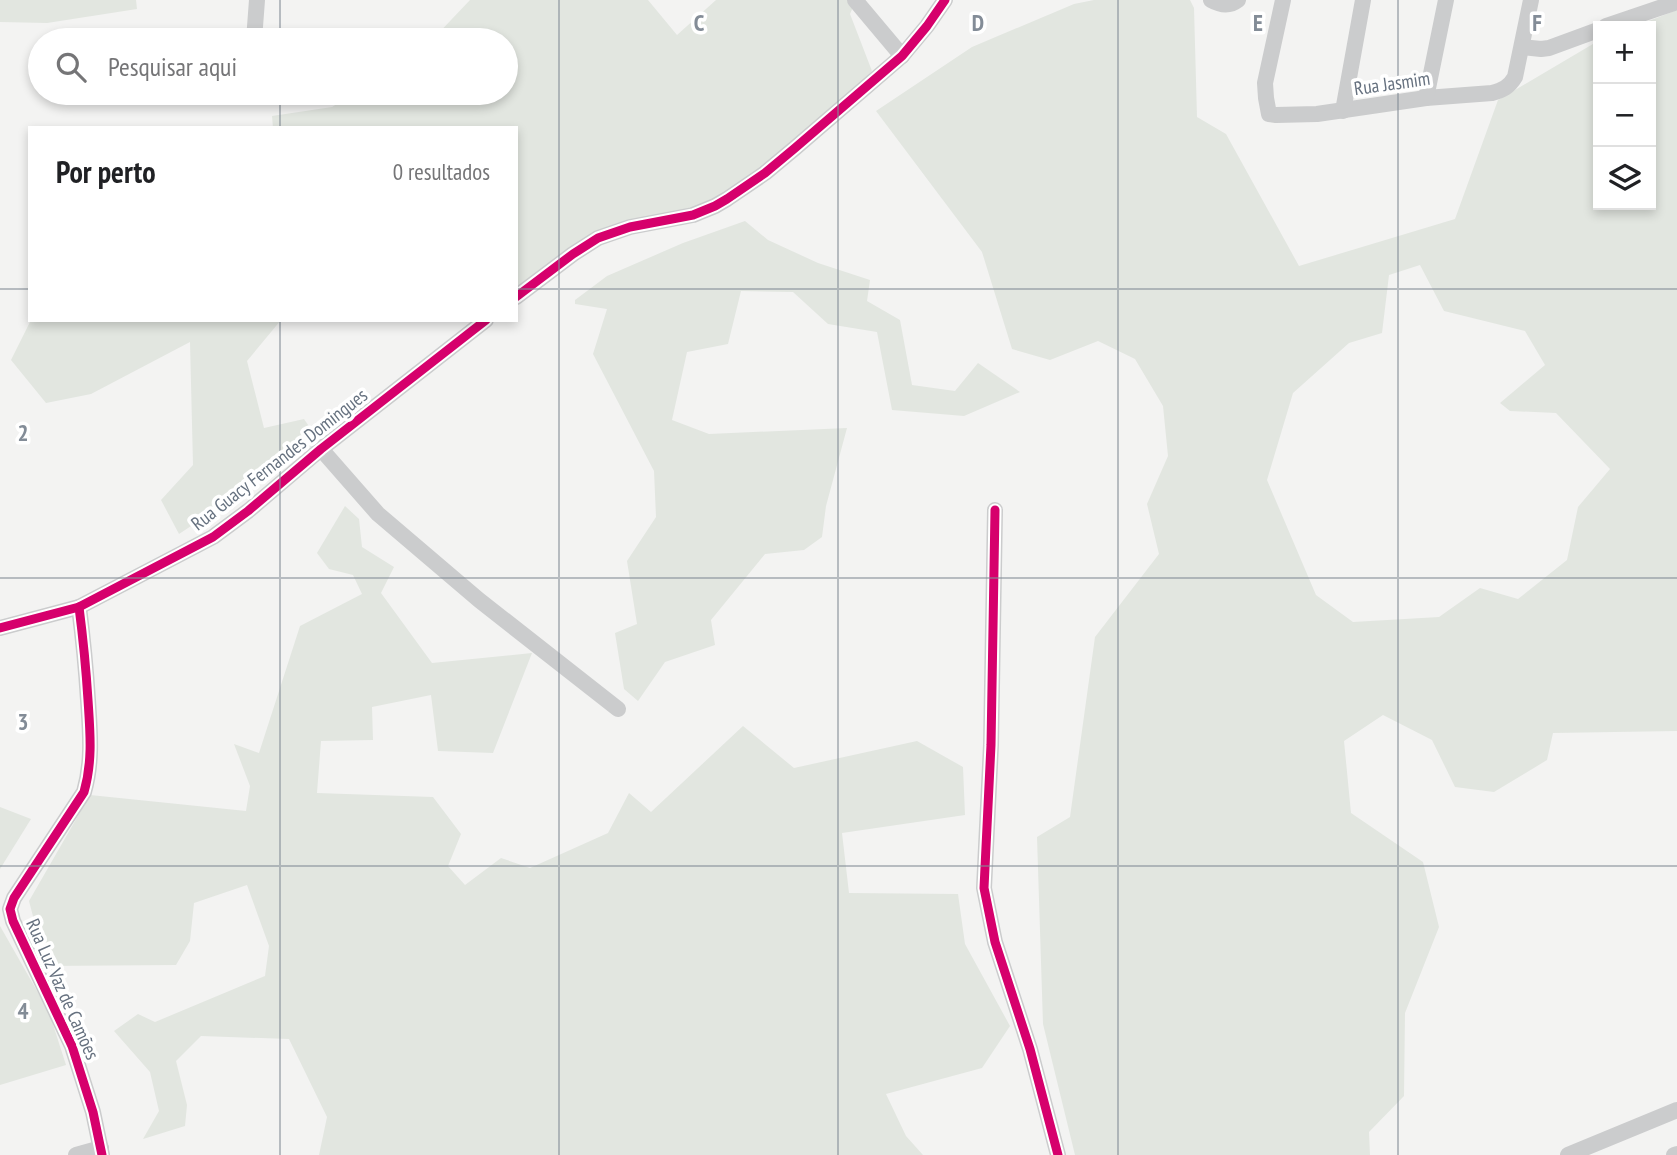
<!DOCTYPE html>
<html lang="pt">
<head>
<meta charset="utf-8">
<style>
	:root { --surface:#fff; --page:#f2f2f2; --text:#202124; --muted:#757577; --line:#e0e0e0 }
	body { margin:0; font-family:"PT Sans Narrow",sans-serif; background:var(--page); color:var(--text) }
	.controls { position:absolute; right:21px; top:21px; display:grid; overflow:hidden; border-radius:0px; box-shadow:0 4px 10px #0003 }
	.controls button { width:63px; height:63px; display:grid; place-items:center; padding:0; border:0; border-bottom:2px solid var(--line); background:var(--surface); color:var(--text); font:35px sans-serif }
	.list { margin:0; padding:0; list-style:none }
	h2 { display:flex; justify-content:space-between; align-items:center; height:91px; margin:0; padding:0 28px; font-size:30px }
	h2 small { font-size:23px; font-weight:400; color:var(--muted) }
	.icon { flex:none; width:38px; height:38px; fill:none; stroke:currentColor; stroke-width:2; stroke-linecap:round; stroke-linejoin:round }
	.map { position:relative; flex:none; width:1677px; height:1155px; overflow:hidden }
	.search { position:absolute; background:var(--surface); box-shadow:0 4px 10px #0003; left:28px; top:28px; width:490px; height:77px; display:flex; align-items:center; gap:18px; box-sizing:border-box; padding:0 24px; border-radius:38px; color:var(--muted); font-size:26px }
	.panel { position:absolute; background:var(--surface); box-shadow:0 4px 10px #0003; left:28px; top:126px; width:490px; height:196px; border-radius:0px }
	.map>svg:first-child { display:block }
</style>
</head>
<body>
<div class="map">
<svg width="1677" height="1155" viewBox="0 0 1677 1155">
	<rect width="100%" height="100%" fill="#f3f3f2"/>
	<g fill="#e2e6e0" fill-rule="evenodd">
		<polygon points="0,0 136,0 137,9 47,23 0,22"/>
		<polygon points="470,0 648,0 677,35 716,0 856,0 850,14 872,71 806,135 709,207 605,228 516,290 516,128 273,128 272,116 332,107 354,93 506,93 506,40 432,40"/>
		<path d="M1094,0H1190L1194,8L1197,117L1226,134L1299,266L1455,219L1498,100L1598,41V205H1651V26H1636L1677,10V731L1553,733L1547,760L1494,792L1455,787L1432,740L1383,715L1344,741L1351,813L1423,862L1439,927L1405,1013L1404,1096L1369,1132L1370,1155H1075L1043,1024L1037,837L1070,817L1095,637L1159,554L1147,504L1168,456L1163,406L1135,359L1098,341L1050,360L1012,349L982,252L876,111L972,47L1074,4ZM1420,265L1444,311L1525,331L1545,365L1500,403L1510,411L1556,413L1610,469L1578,507L1567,560L1518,599L1480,588L1439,617L1353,622L1316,595L1267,480L1293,393L1349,343L1382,333L1389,275Z"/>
		<polygon points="745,221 768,240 818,263 870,280 867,301 900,320 912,385 955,391 978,363 1020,392 964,416 892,410 877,332 828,324 793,292 741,291 728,344 687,352 672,420 709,434 847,428 826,506 822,537 804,550 765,554 711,620 715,645 665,662 638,701 624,689 615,633 637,624 627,561 656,517 654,471 593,354 607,309 575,304 575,300 607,276 683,243"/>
		<polygon points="31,320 281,320 247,361 264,428 304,419 319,441 179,534 161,500 193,465 190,342 91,394 46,403 11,360"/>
		<polygon points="345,506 359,519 362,547 394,567 381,593 432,663 532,653 493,753 438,751 431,695 372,707 373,740 321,741 317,793 433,797 461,834 448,866 465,885 501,858 530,868 608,833 629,793 651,812 743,726 794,768 917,741 963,767 965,815 842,833 849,893 958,894 965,944 1010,1026 982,1068 886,1094 906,1136 923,1155 319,1155 327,1117 289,1039 201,1036 176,1061 187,1105 185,1126 143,1139 159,1111 150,1072 114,1031 138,1014 155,1022 265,976 269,946 247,885 194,903 190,941 176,965 46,966 29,901 90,795 246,811 250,786 234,744 259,753 300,626 362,594 353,575 329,569 317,553"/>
		<polygon points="0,807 31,819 0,869"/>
		<polygon points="0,926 49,1012 66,1065 0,1085"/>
	</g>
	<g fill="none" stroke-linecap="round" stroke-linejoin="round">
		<g stroke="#cbcccd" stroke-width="16">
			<polyline points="855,0 902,56"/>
			<path d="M1211,0C1220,5 1229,7 1238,0"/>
			<path d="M1283,0L1265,83L1266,98L1269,114L1276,115L1317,114L1426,98L1492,93C1503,90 1509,87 1515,77L1531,0"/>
			<polyline points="1606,26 1677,2"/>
			<polyline points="254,40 257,0"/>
			<polyline points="1522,47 1541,49 1549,48 1598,30"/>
			<polyline points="1426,98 1446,0"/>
			<polyline points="1343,111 1363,0"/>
			<polyline points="516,297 573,254 598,238 630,227 693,215 715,206 727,199 765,173 795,148 902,56 927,26 945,0"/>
			<polyline points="321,449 378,514 479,600 618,709"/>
			<polyline points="995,510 991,745 984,888 995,942 1030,1049 1058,1155"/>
			<path d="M79,607C83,638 86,668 88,700C90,731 93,761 84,792L14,898L10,909L13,921L72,1046L93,1112L102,1155"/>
			<polyline points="0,628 79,607 213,537 248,511 321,449 486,320"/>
			<polyline points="76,1155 101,1148"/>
			<polyline points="1568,1155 1677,1110"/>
			<polyline points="1674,1155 1677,1154"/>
		</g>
		<g stroke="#fff" stroke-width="13">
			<g id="cycleway">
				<polyline points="516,297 573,254 598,238 630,227 693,215 715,206 727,199 765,173 795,148 902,56 927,26 945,0"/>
				<polyline points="995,510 991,745 984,888 995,942 1030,1049 1058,1155"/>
				<path d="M79,607C83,638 86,668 88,700C90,731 93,761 84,792L14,898L10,909L13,921L72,1046L93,1112L102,1155"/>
				<polyline points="0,628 79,607 213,537 248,511 321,449 486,320"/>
			</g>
		</g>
		<use href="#cycleway" stroke="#d6006c" stroke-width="9"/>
	</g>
	<path fill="none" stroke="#838c97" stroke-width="2" stroke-opacity="0.55" d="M280,0V40M559,0V1155M838,0V1155M1118,0V1155M1398,0V1155M280,93V128M0,289H30M516,289H1677M280,320V1155M0,578H1677M0,866H1677"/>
	<g text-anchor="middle" stroke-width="7" stroke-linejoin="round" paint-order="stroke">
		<g font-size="19" fill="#66717f" stroke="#fff">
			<text transform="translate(1392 83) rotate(-8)" y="7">Rua Jasmim</text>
			<text transform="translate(279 459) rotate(-38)" y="7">Rua Guacy Fernandes Domingues</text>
			<text transform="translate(63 989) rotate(66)" y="7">Rua Luz Vaz de Camões</text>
		</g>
	</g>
	<g font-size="23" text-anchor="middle" font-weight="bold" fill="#838c97" stroke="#fff" stroke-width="7" stroke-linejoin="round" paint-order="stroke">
		<text x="699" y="31">C</text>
		<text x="978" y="31">D</text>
		<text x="1258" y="31">E</text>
		<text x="1537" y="31">F</text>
		<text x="23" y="441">2</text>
		<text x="23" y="730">3</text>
		<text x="23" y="1019">4</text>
	</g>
</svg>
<div class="controls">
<button>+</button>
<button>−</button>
<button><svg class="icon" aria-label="layers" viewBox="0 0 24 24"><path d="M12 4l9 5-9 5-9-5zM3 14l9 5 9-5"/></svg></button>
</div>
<div class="search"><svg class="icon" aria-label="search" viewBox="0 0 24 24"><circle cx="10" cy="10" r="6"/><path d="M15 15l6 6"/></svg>Pesquisar aqui</div>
<section class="panel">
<h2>Por perto<small>0 resultados</small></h2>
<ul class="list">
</ul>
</section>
</div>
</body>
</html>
